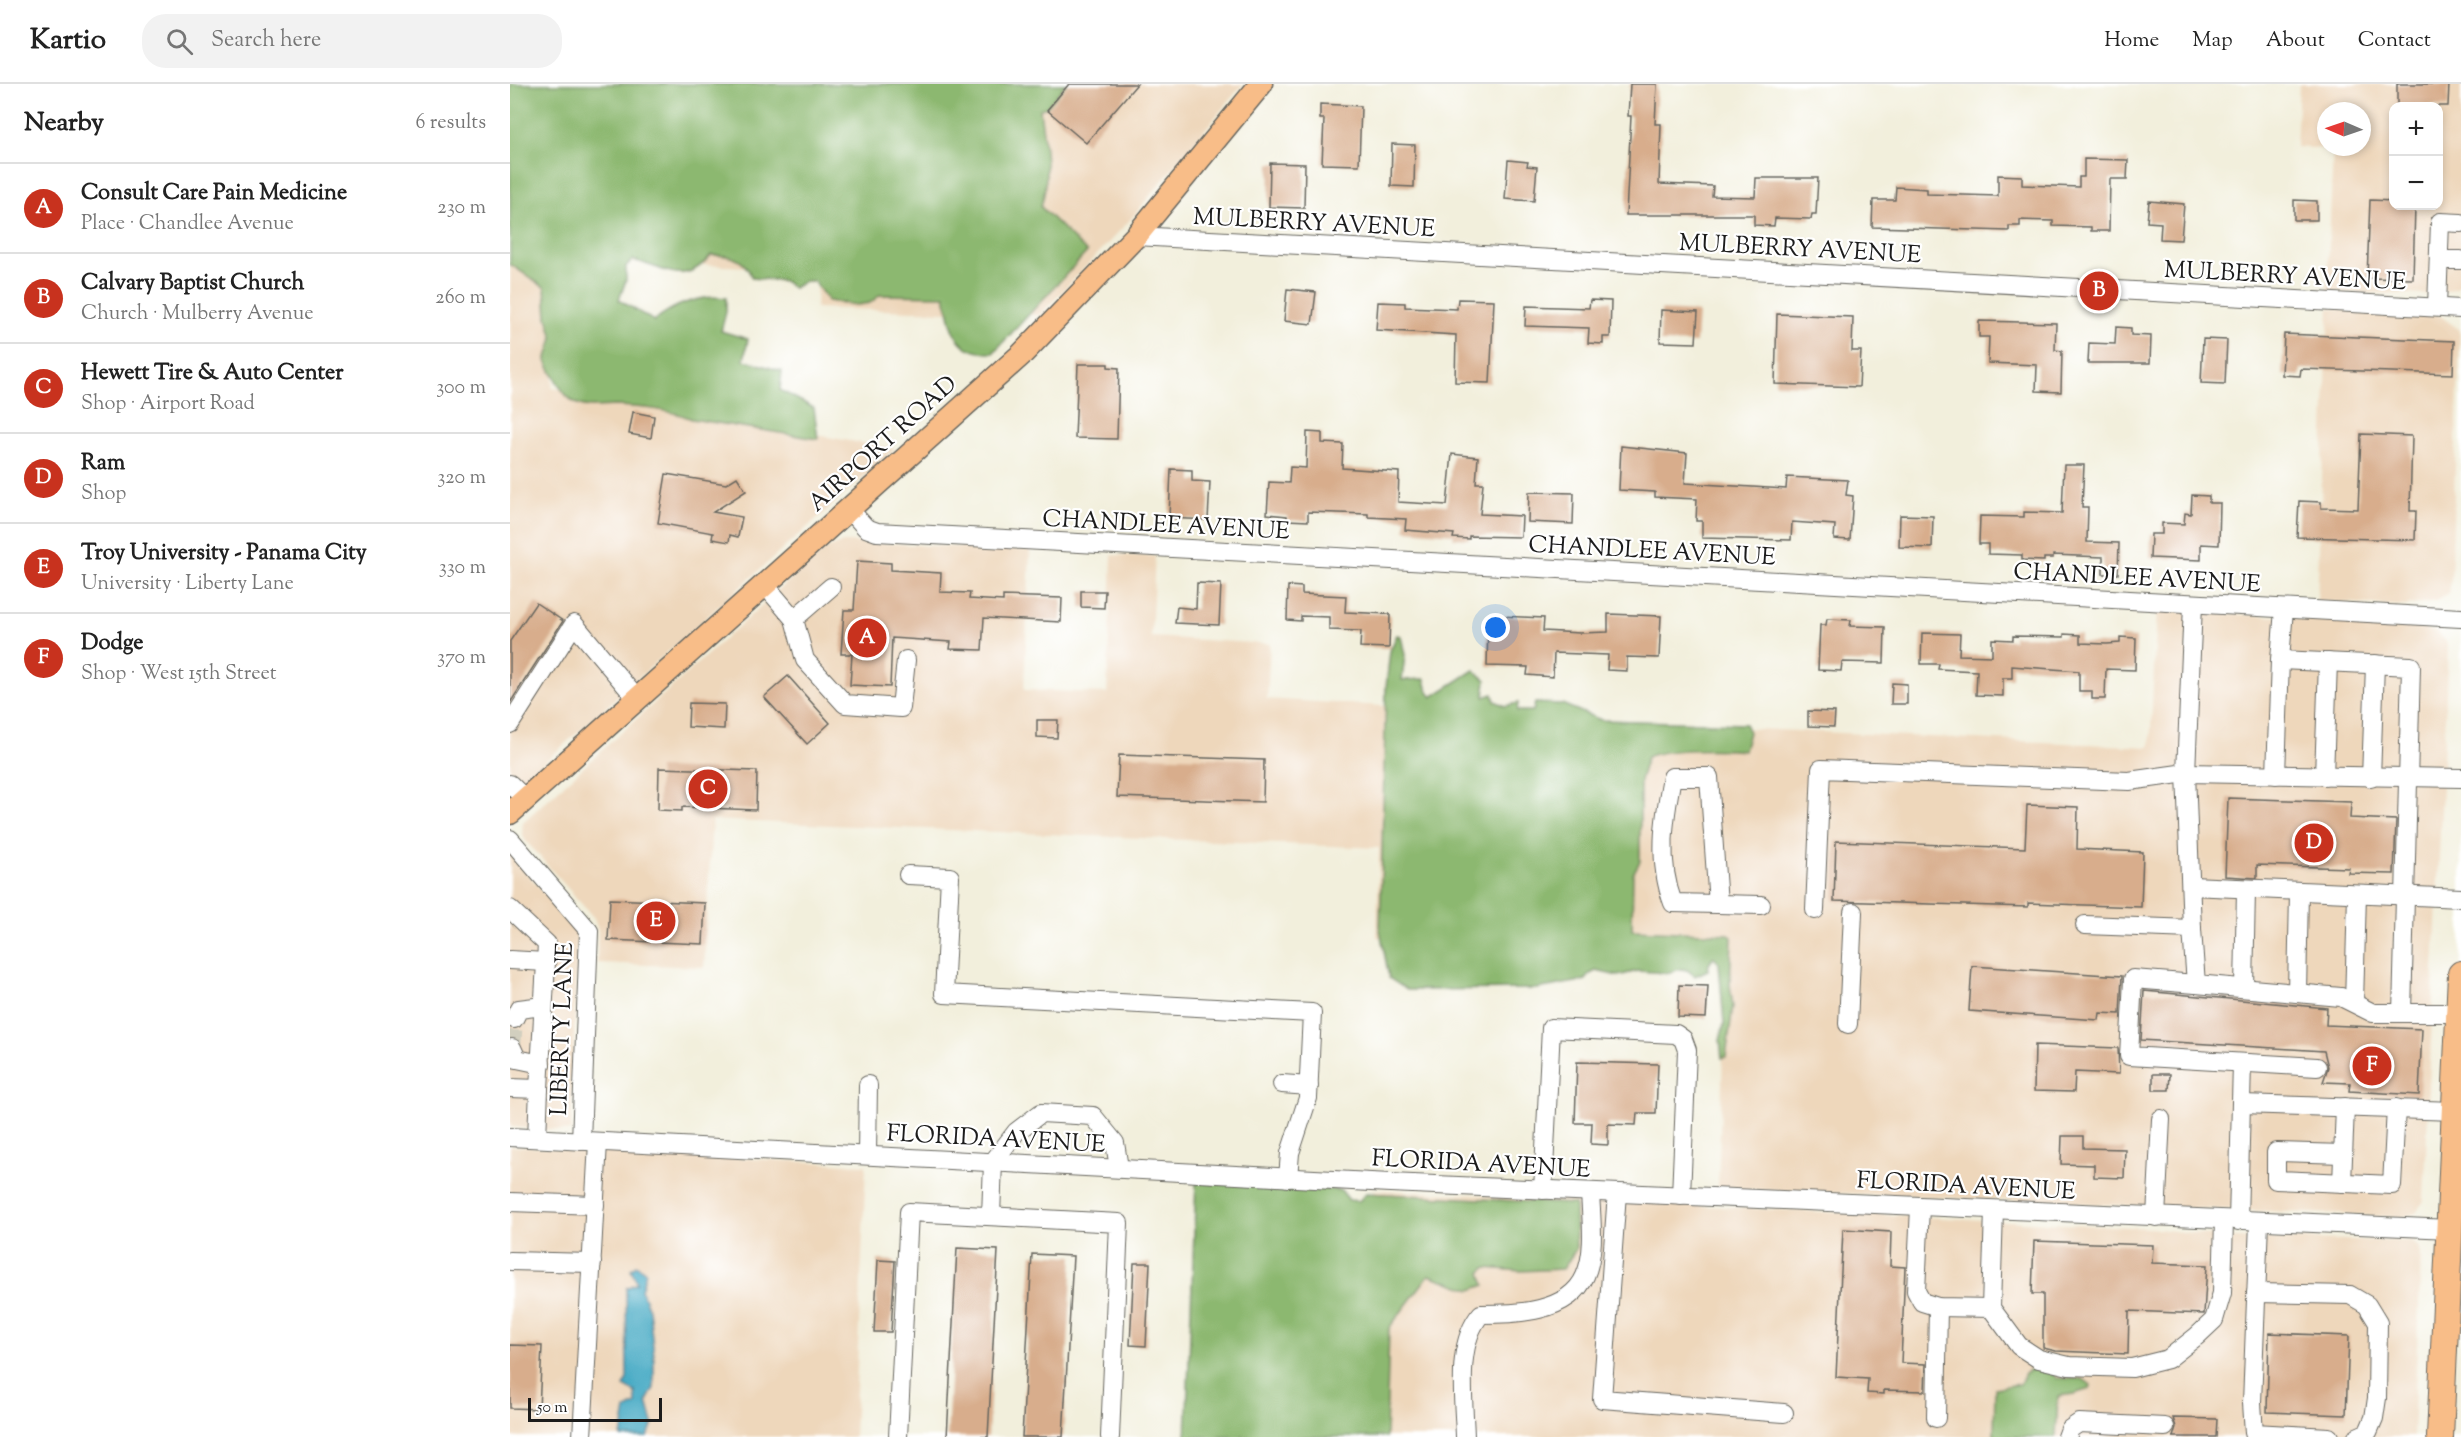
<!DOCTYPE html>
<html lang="en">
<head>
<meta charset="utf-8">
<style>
	:root { --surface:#fff; --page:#f2f2f2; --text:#222; --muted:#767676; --line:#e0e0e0; --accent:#c8321e }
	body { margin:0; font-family:"Sorts Mill Goudy",serif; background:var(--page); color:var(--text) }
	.controls { position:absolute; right:18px; top:18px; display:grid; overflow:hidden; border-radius:12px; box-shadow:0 3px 9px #0003 }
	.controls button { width:54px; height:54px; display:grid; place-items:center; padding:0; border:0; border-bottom:2px solid var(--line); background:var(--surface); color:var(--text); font:30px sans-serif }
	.compass { position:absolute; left:1807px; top:18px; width:54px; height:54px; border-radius:50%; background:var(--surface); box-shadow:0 3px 9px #0003; rotate:272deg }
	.scale { position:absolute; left:18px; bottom:15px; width:134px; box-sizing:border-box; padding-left:6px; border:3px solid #1c1c1c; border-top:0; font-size:16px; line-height:21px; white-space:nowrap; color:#1c1c1c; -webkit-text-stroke:4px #fff; paint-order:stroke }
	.you { position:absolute; left:986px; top:544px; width:21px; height:21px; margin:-15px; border:4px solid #fff; border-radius:50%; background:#1a73e8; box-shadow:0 0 0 9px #1a73e833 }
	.badge { display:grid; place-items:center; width:39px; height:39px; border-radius:50%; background:var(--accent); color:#fff; font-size:20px; font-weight:700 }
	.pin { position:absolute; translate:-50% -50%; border:3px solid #fff; box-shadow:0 2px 6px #0006 }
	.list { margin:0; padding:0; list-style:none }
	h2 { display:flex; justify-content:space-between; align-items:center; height:78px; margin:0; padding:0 24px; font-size:26px }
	h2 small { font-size:20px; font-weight:400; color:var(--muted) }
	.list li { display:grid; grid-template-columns:39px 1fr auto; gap:18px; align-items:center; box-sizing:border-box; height:90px; padding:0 24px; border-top:2px solid var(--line) }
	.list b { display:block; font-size:22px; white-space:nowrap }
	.list p { margin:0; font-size:20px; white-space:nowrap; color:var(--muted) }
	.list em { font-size:20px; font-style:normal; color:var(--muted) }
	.icon { flex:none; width:33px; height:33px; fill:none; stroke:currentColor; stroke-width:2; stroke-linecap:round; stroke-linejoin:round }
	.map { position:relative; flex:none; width:1951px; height:1353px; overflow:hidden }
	header { display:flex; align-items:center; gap:36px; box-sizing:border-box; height:84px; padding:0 30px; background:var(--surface); border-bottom:2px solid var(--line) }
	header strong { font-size:28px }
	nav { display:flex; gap:33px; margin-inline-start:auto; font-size:21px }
	.search { width:420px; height:54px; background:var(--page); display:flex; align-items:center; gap:15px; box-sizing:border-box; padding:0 21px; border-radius:24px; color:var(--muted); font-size:22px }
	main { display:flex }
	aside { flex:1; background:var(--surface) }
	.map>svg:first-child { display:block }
</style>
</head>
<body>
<header>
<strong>Kartio</strong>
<div class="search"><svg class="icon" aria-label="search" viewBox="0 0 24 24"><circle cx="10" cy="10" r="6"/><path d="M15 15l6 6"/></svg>Search here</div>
<nav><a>Home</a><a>Map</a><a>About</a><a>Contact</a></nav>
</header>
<main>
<aside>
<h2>Nearby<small>6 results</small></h2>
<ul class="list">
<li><span class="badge">A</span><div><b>Consult Care Pain Medicine</b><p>Place · Chandlee Avenue</p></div><em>230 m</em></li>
<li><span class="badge">B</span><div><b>Calvary Baptist Church</b><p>Church · Mulberry Avenue</p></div><em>260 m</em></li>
<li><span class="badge">C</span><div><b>Hewett Tire &amp; Auto Center</b><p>Shop · Airport Road</p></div><em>300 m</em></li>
<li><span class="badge">D</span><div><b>Ram</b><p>Shop</p></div><em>320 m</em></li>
<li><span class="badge">E</span><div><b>Troy University - Panama City</b><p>University · Liberty Lane</p></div><em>330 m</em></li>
<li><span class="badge">F</span><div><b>Dodge</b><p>Shop · West 15th Street</p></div><em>370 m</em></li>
</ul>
</aside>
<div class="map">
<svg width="1951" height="1353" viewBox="0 0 1951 1353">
	<rect width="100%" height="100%" fill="#fff"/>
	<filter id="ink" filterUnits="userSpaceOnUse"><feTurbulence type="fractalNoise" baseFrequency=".0167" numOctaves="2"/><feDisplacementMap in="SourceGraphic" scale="12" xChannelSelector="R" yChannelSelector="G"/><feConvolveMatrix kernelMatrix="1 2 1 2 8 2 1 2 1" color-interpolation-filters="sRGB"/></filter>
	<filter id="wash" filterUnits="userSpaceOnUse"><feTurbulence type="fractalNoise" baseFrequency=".008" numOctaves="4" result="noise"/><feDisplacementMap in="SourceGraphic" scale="24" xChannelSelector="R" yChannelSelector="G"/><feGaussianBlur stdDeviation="1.35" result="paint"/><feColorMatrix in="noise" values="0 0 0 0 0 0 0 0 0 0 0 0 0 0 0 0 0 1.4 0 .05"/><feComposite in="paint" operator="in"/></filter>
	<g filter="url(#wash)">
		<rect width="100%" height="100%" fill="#f2efdc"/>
		<g fill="#eed7bb" fill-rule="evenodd">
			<polygon points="0,0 733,0 620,136 530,231 306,224 307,193 258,184 48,174 42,304 385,365 0,709"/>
			<path d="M1789,0H1951V199L1946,204L1924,211L1817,208L1823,65L1786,63ZM1884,22H1928V122H1884ZM1816,27H1852V63H1816Z"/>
			<polygon points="1819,224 1929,231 1950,246 1941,498 1938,509 1926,517 1895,522 1807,517"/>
			<polygon points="333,458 520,466 514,606 597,609 602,471 645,472 641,553 760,560 757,615 1248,645 1640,663 1647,526 1896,540 1927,548 1936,557 1938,566 1914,1117 1905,1129 1894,1133 1208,1104 1217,867 867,853 869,764 202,736 194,883 87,879 88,846 84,834 15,756 12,749 13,738 285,491 315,466"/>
			<polygon points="0,770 64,843 67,850 61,1047 0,1043"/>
			<polygon points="0,1062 356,1081 344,1353 0,1353"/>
			<polygon points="864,1106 1640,1144 1722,1154 1900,1157 1908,1162 1911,1174 1903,1353 855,1353"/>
		</g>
		<g fill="#8cb86f" stroke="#546a46" stroke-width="1.5">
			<path d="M0,0H556L537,23L530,25C534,61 541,88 531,123L577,168L483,269C443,270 442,243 435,212L370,211L360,219L347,221L318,217L304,197H295L283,204L274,197L242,194C235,174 221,171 201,171C175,203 157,185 123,176L116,182V196L109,216L144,237C162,221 192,210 216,214V228L211,247L238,255L234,276L272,287L270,306L304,324L308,355L182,335C158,325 131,323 105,322C92,322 77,326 64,318C51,310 43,290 36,277L43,254L37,233L35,204L0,180Z"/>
			<path d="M887,551L891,552L895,571L892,596L915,595L918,608L922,613L964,586L976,596L974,613L983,610L985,617L995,622L1008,619L1007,627H1023L1025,619L1052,620L1091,636L1235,640L1239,648L1234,667C1213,665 1155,664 1137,673L1130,696V777L1123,790L1122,846L1218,850L1222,853L1220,901L1223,922L1216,973L1212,974L1210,956L1214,940L1209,879L1204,873L1199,880L1198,886L1185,892L1177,886L1171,885L1157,889L1128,887L1108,892L1086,887L1078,891L1076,896L1027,905L897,906L879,894L870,846L876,603L880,567Z"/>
			<polygon points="686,1098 831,1106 839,1116 849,1117 856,1109 1065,1120 1066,1165 1053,1185 1011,1187 976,1184 971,1189 975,1201 961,1206 919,1191 879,1244 876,1353 676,1353"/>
			<polygon points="1526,1282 1539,1283 1546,1294 1573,1295 1581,1301 1580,1305 1564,1310 1548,1312 1546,1353 1484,1353 1485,1304 1510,1300 1515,1289"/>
		</g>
		<polygon fill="#43a8c3" stroke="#306270" stroke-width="1.5" points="126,1181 136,1188 131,1206 139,1225 144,1271 144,1304 137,1317 143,1339 138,1353 111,1353 116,1325 126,1320 125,1308 114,1302 117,1294 116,1204 127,1199 121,1185"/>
		<g id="blocks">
			<g fill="#d8ad8c">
				<polygon points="559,0 627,0 576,59 537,26"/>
				<polygon points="1120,0 1147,0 1145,40 1151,40 1149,100 1203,102 1202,112 1245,113 1246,94 1308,94 1306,130 1302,130 1301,135 1265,134 1264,142 1244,141 1244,131 1116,131 1121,32 1118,32"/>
				<polygon points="1887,0 1939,0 1938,22 1887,22"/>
				<polygon points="810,20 851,22 849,81 812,80 814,35 810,35"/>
				<polygon points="882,60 905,61 904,103 881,102"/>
				<polygon points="1574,75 1618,76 1617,95 1600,95 1599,147 1581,147 1581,143 1543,142 1543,137 1510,136 1510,142 1499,142 1499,147 1362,143 1363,116 1385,116 1386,103 1417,105 1417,110 1488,112 1488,91 1512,92 1512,101 1569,103 1569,93 1574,93"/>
				<polygon points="998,76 1018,78 1017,82 1027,83 1024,117 995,115"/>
				<polygon points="760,79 795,80 794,124 759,123"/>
				<polygon points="1784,116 1807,117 1807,136 1784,136"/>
				<polygon points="1860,116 1884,117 1884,122 1905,122 1903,195 1857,194"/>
				<polygon points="1639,117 1674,120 1671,156 1650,155 1651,139 1637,138"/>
				<polygon points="777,205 806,208 802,240 774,237"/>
				<polygon points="948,215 984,216 980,299 945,298 946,251 866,246 868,218 895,219 895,223 947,225"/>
				<polygon points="1080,216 1101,217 1100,253 1093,253 1093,260 1078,259 1079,244 1015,242 1016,222 1079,224"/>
				<polygon points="1151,226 1188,228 1186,259 1150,258"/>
				<polygon points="1267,230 1343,233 1342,267 1351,267 1349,303 1265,300"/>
				<polygon points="1469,237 1546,239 1545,266 1552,267 1551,308 1526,307 1527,281 1478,279 1479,253 1469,253"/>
				<polygon points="1606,243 1621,244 1621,251 1641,252 1640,279 1578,279 1579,259 1605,260"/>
				<polygon points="1774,250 1944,257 1943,290 1791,285 1790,292 1772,291"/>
				<polygon points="1693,255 1717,256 1715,300 1691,299"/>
				<polygon points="568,280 598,280 598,283 609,284 607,355 565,354"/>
				<polygon points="123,328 144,332 141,354 119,350"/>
				<polygon points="797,348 812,349 812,359 833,360 832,384 889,388 888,418 937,421 942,370 968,373 966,399 973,399 970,430 1012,432 1011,453 959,452 959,455 943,454 944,450 895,446 896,435 858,433 858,430 798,428 798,437 777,436 777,432 757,430 759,398 779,399 780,383 796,384"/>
				<polygon points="1851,350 1902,352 1900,427 1906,427 1905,456 1787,453 1789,417 1811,418 1811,424 1848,425"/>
				<polygon points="1111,362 1177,369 1175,399 1276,405 1277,393 1338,396 1336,411 1343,412 1340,456 1324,455 1325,441 1282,438 1281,456 1192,454 1192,437 1186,437 1187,415 1145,413 1145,408 1109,406"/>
				<polygon points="1554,381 1574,381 1572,423 1578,423 1577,458 1609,459 1608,490 1593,490 1593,473 1543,471 1543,474 1534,474 1534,477 1512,476 1512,471 1478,470 1478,460 1469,460 1470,432 1514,433 1514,428 1552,429"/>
				<polygon points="661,385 682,386 682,397 700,398 698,436 659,434"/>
				<polygon points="156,390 216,400 227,393 236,407 203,428 232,433 228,453 220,451 219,458 202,455 203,449 148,439"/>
				<polygon points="1019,408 1064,409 1063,440 1018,438"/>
				<polygon points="1682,411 1699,412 1699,419 1710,419 1709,461 1691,460 1691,476 1640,474 1641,450 1652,450 1652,439 1674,440 1675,429 1681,430"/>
				<polygon points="1390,431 1423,432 1422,464 1389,463"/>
				<polygon points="347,477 381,479 381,486 431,489 430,508 460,509 459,515 493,517 493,512 552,514 551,538 474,534 472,566 440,565 441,558 382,554 380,603 340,601 342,570 331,570 334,526 344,526"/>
				<polygon points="687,499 711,500 709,541 665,539 667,523 686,525"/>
				<polygon points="778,502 792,503 792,510 836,512 835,528 880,530 879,564 850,563 851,547 819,546 819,533 791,532 791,537 777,536"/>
				<polygon points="571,507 595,507 594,524 571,523"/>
				<polygon points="26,519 53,537 0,619 0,557"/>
				<polygon points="1098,530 1151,532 1149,574 1117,573 1117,587 1097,586 1098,571 1044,569 1043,593 1017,591 1018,583 977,582 978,540 989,541 990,532 1034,534 1033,547 1070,549 1098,548"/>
				<polygon points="1317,535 1341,536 1340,542 1375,543 1374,579 1332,578 1331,587 1308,586 1310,541 1316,541"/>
				<polygon points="1412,549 1450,550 1449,571 1482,572 1482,555 1503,556 1503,552 1554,553 1554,550 1570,551 1570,559 1597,560 1610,559 1610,553 1626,554 1625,586 1596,585 1595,615 1582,615 1582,607 1569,607 1569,587 1502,582 1502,594 1493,594 1493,612 1466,611 1467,587 1428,585 1429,580 1411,580"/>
				<polygon points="278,592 320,639 297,660 254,613"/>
				<polygon points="1382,599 1397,600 1397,620 1381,620"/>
				<polygon points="179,619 215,620 214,645 178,643"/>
				<polygon points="1298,627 1325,628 1324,643 1298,642"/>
				<polygon points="527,636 548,636 547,654 527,653"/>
				<polygon points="609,671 754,676 753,718 607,713"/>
				<polygon points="149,684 247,687 246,726 172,723 172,727 148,726"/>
				<polygon points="1718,714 1841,718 1840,734 1886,736 1884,790 1838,789 1839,784 1747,781 1747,794 1715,792"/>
				<polygon points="1517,721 1568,723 1567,765 1633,768 1631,823 1518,819 1518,823 1324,817 1326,757 1515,764"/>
				<polygon points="100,815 195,819 193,860 98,856"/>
				<polygon points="1462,882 1612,892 1610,930 1590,929 1589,936 1459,927"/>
				<polygon points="1169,901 1198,902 1196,934 1168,933"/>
				<polygon points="1634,907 1817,924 1816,941 1912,945 1909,1011 1839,1007 1840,999 1813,998 1818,983 1814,967 1631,956"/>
				<polygon points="1525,961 1608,964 1609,990 1565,988 1564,1008 1524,1007"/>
				<polygon points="1067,978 1148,980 1146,1029 1127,1029 1126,1041 1098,1040 1098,1061 1081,1060 1082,1039 1065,1039"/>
				<polygon points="1643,990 1660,990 1659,1006 1643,1006"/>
				<polygon points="1552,1052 1573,1052 1573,1064 1615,1065 1614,1094 1584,1093 1584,1081 1551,1080"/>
				<polygon points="1333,1145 1381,1148 1380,1182 1395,1183 1391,1279 1416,1280 1415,1307 1374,1306 1374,1310 1357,1309 1358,1295 1326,1293"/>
				<polygon points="1524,1157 1643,1161 1642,1179 1697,1181 1694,1230 1619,1227 1618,1270 1546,1267 1533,1264 1533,1210 1522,1210"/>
				<polygon points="447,1164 488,1166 478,1353 437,1353"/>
				<polygon points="522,1170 563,1172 553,1353 512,1353"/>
				<polygon points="368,1176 385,1177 381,1248 364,1248"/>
				<polygon points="624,1179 640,1179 636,1262 620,1261"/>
				<polygon points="1759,1249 1839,1252 1836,1331 1757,1328"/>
				<polygon points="0,1261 32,1262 29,1325 0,1324"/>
				<polygon points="1663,1334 1707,1335 1706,1353 1663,1353 1666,1343"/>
			</g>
		</g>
	</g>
	<g filter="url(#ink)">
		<use href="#blocks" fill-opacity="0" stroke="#67665f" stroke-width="1.5"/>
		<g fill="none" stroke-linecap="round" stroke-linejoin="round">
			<polyline stroke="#d2cfbf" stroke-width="18" stroke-dasharray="18 9" stroke-linecap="butt" points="2,964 4,935"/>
			<g stroke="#67665f" stroke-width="20">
				<g id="minor">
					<polyline points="626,152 1951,225"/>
					<polyline points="1929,176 1951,176"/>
					<polyline points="1927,223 1930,138 1951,139"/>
					<polyline points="339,425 356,444 367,448 1951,534"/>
					<polyline points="255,501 284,535 295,576 335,620 391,624 396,576"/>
					<polyline points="1774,525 1770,576 1901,582 1892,929"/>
					<polyline points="284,535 321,503"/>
					<polyline points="0,640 64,540 127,615"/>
					<polyline points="1766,691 1770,576"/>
					<polyline points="1814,692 1818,578"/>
					<polyline points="1861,694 1865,580"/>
					<polyline points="0,700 15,715"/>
					<polyline points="0,755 79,847 71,1057"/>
					<polyline points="398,791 440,793 434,910 802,929 798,1014 780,1069 778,1094"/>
					<polyline points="1681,802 1951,814"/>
					<path d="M1208,820L1199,693H1162C1154,735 1147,777 1163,819L1251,821"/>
					<polyline points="0,825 37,860 29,1005 0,1004"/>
					<polyline points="1305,826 1311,685 1619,697 1676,689 1951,694"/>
					<polyline points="1575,841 1682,845 1676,689 1683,520"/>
					<polyline points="1682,845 1686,900 1831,913 1863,929 1949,929"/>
					<polyline points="0,876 36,878"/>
					<polyline points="1686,900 1623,895 1619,972 1807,983"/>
					<polyline points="1734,904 1736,806"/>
					<polyline points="1787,909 1789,808"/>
					<polyline points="1844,919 1847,810"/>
					<polyline points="4,935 9,925 33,922"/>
					<polyline points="1338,940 1343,828"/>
					<polyline points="2,964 7,975 31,980"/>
					<polyline points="772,1000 799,1002"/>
					<polyline points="1732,1020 1945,1027"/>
					<polyline points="0,1053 880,1099 1940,1145"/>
					<polyline points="27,1054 29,1005"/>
					<polyline points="1833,1070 1766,1068 1766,1096 1882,1101 1886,1024"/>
					<polyline points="357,1071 358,1001"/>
					<polyline points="1832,1099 1835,1023"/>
					<polyline points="1033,1106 1041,944 1166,950 1173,955 1177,966 1171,1112"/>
					<polyline points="1107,1109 1092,1315 1274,1329"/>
					<polyline points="0,1118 85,1121"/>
					<polyline points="1410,1123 1406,1207 1412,1218 1428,1223 1481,1224"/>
					<polyline points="1484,1126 1481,1224 1509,1262 1529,1275 1559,1282 1622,1284 1658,1275 1687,1252 1704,1236 1712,1209 1714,1136"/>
					<polyline points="481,1132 483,1078 506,1048 531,1029 583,1032 605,1059 609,1084"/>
					<polyline points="1646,1133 1651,1035"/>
					<polyline points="1728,1137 1732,979"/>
					<polyline points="1749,1138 1742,1319 1744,1349 1819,1353"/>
					<polyline points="0,1177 82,1179"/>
					<polyline points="1746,1209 1840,1211 1857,1221 1868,1239 1867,1314 1864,1334 1858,1348 1847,1353"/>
					<polyline points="1426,1334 1428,1223"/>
					<polyline points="72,1353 88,1058"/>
					<polyline points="388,1353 399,1128 609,1139 600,1353"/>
					<path d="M955,1353C954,1315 945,1260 971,1230C1005,1230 1059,1229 1075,1192C1086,1167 1081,1134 1080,1108"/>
					<polyline points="1557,1353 1560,1345 1569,1339 1655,1343"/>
				</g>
			</g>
			<g stroke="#67665f" stroke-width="25">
				<polyline id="major" points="0,729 512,270 626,152 751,0"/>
			</g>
			<g stroke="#67665f" stroke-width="28">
				<polyline id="highway" points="1930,1353 1951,890"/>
			</g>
			<use href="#minor" stroke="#fff" stroke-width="18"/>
			<use href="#major" stroke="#f8bd88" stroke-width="22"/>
			<use href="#highway" stroke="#f8bd88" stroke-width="26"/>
		</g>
	</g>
	<g text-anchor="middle" stroke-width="4.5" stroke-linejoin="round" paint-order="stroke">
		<g font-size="24" fill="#1c1c1c" stroke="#fff">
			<text transform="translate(804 138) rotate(3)" y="8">MULBERRY AVENUE</text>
			<text transform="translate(1290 164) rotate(3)" y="8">MULBERRY AVENUE</text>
			<text transform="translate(1775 191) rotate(3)" y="8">MULBERRY AVENUE</text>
			<text transform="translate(372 359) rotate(-42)" y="8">AIRPORT ROAD</text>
			<text transform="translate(656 440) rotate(3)" y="8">CHANDLEE AVENUE</text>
			<text transform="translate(1142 466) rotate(3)" y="8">CHANDLEE AVENUE</text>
			<text transform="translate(1627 493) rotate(3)" y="8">CHANDLEE AVENUE</text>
			<text transform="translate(51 945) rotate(-88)" y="8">LIBERTY LANE</text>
			<text transform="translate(486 1054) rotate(3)" y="8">FLORIDA AVENUE</text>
			<text transform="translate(971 1079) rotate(3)" y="8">FLORIDA AVENUE</text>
			<text transform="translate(1456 1101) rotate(3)" y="8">FLORIDA AVENUE</text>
		</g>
	</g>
</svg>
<div class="controls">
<button>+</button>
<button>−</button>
</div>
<svg class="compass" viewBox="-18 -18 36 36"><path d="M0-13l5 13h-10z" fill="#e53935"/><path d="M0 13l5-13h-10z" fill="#767676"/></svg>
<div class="scale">50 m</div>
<div class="you"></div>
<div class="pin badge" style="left:357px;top:554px">A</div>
<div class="pin badge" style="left:1589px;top:207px">B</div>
<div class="pin badge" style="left:198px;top:705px">C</div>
<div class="pin badge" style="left:1804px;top:759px">D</div>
<div class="pin badge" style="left:146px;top:837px">E</div>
<div class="pin badge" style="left:1862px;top:982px">F</div>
</div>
</main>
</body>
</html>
